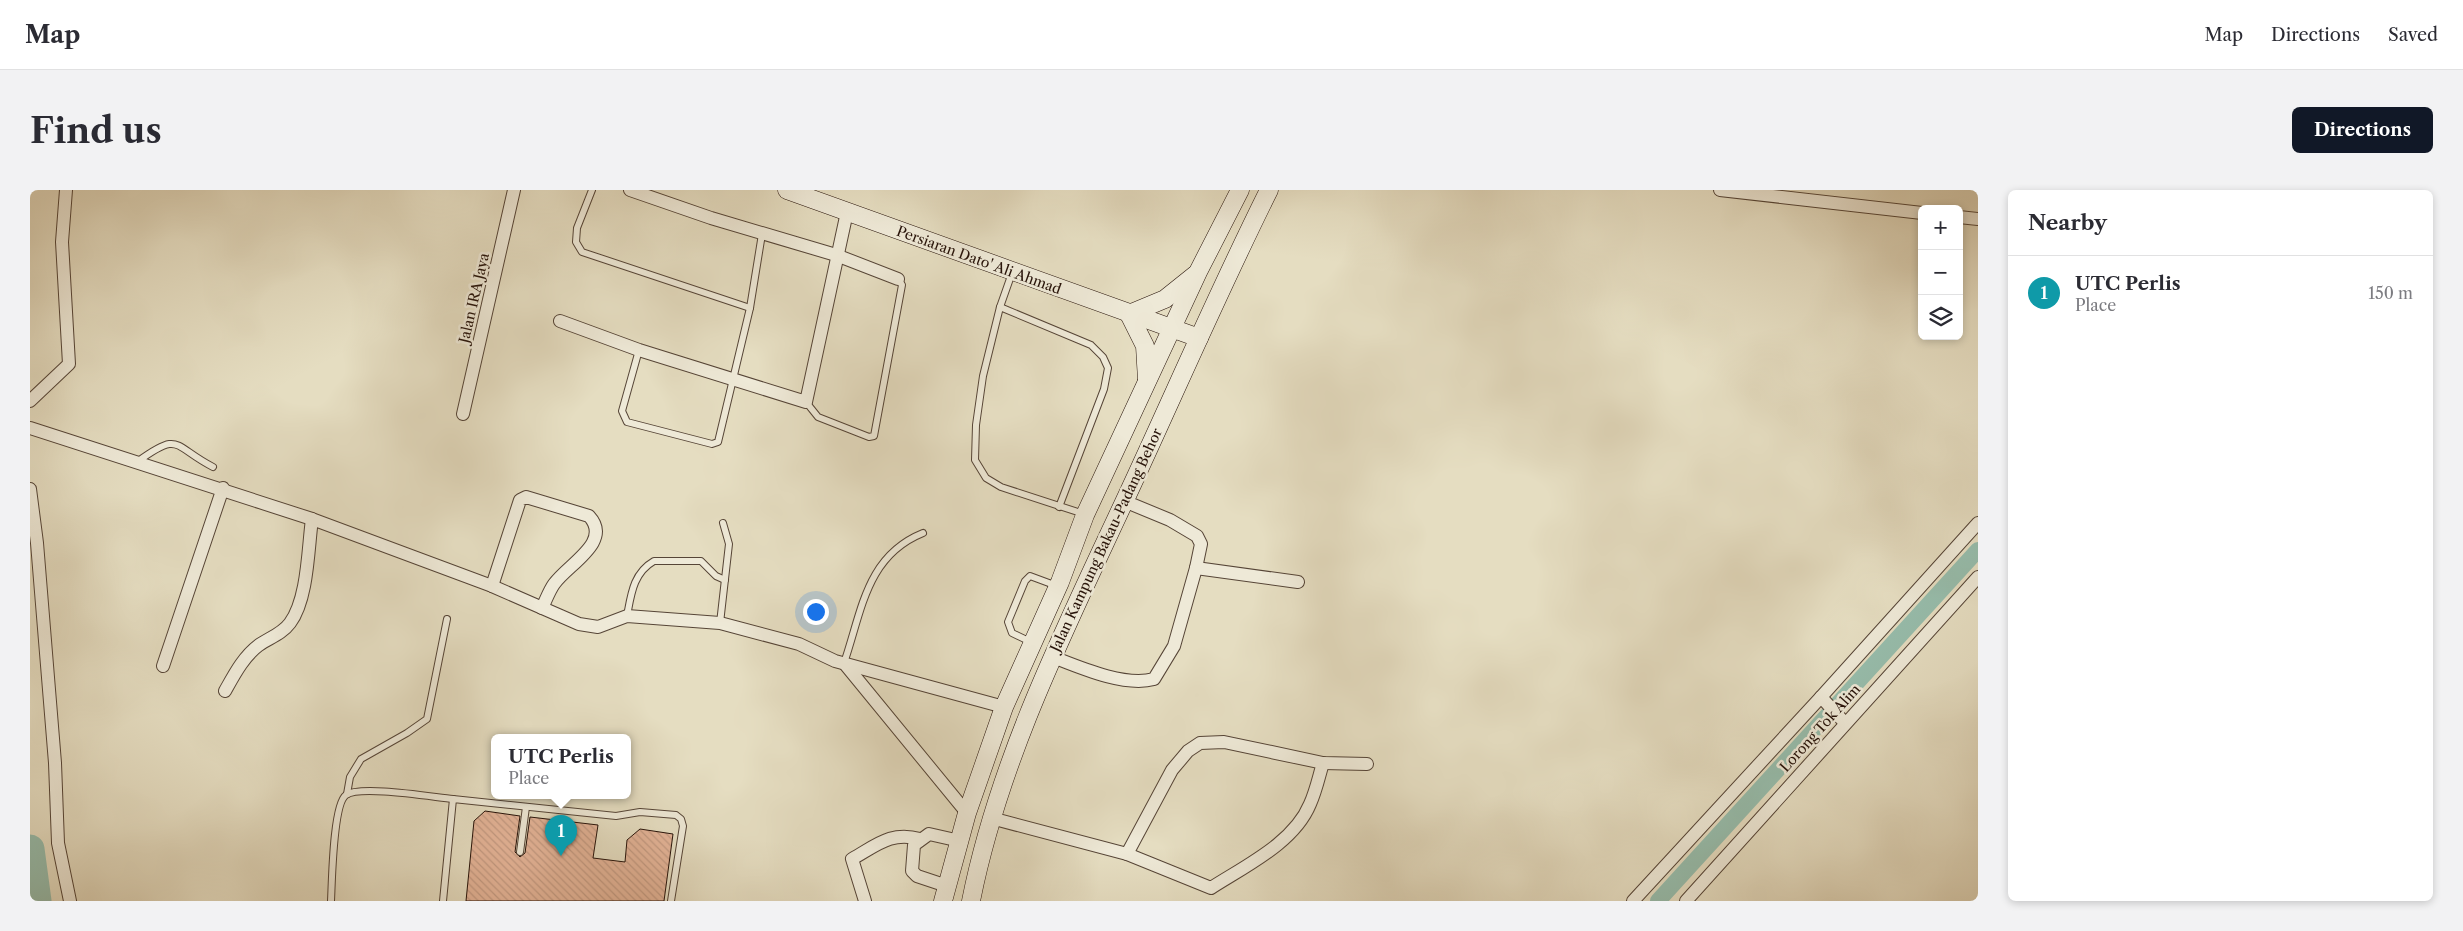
<!DOCTYPE html>
<html lang="en">
<head>
<meta charset="utf-8">
<style>
	:root { --surface:#fff; --page:#f2f2f3; --text:#2b2b33; --muted:#7c7c81; --line:#e1e1e2; --accent:#111827 }
	body { margin:0; font-family:"Libre Caslon Text",serif; background:var(--page); color:var(--text) }
	.controls { position:absolute; right:15px; top:15px; display:grid; overflow:hidden; border-radius:8px; box-shadow:0 2px 8px #0003 }
	.controls button { width:45px; height:45px; display:grid; place-items:center; padding:0; border:0; border-bottom:1px solid var(--line); background:var(--surface); color:var(--text); font:25px sans-serif }
	.you { position:absolute; left:785px; top:421px; width:18px; height:18px; margin:-12px; border:4px solid #fff; border-radius:50%; background:#1a73e8; box-shadow:0 0 0 8px #1a73e833 }
	.badge { display:grid; place-items:center; width:32px; height:32px; border-radius:50%; background:var(--accent); color:#fff; font-size:16px; font-weight:700 }
	.pin { position:absolute; translate:-50% -41px; filter:drop-shadow(0 1px 2px #0008) }
	.pin::after { content:''; position:absolute; top:26px; width:18px; height:15px; background:inherit; clip-path:polygon(0 0,100% 0,50% 100%) }
	.popup { position:absolute; left:461px; top:544px; width:140px; height:65px; box-sizing:border-box; display:grid; place-content:center; border-radius:8px; background:var(--surface); filter:drop-shadow(0 1px 4px #0005); font-size:16px; white-space:nowrap; color:var(--muted) }
	.popup b { font-size:19px; color:var(--text) }
	.popup::after { content:''; position:absolute; left:50%; top:100%; margin-left:-10px; border:10px solid transparent; border-top-color:var(--surface) }
	.list { margin:0; padding:0; list-style:none }
	h2 { display:flex; justify-content:space-between; align-items:center; height:65px; margin:0; padding:0 20px; font-size:21px }
	h2 small { font-size:16px; font-weight:400; color:var(--muted) }
	.list li { display:grid; grid-template-columns:32px 1fr auto; gap:15px; align-items:center; box-sizing:border-box; height:75px; padding:0 20px; border-top:1px solid var(--line) }
	.list b { display:block; font-size:19px; white-space:nowrap }
	.list p { margin:0; font-size:16px; white-space:nowrap; color:var(--muted) }
	.list em { font-size:16px; font-style:normal; color:var(--muted) }
	.icon { flex:none; width:28px; height:28px; fill:none; stroke:currentColor; stroke-width:2; stroke-linecap:round; stroke-linejoin:round }
	.map { position:relative; flex:none; width:1948px; height:711px; overflow:hidden; border-radius:8px }
	header { display:flex; align-items:center; gap:30px; box-sizing:border-box; height:70px; padding:0 25px; background:var(--surface); border-bottom:1px solid var(--line) }
	header strong { font-size:24px }
	nav { display:flex; gap:28px; margin-inline-start:auto; font-size:18px }
	.intro { display:flex; align-items:center; justify-content:space-between; box-sizing:border-box; height:120px; padding:0 30px }
	h1 { margin:0; font-size:35px }
	.button { padding:12px 22px; border-radius:8px; background:var(--accent); color:#fff; font-size:18px; font-weight:700 }
	main { display:flex; gap:30px; padding:0 30px }
	aside { flex:1; background:var(--surface); border-radius:8px; box-shadow:0 2px 8px #0003 }
	.map>svg:first-child { display:block }
</style>
</head>
<body>
<header>
<strong>Map</strong>
<nav><a>Map</a><a>Directions</a><a>Saved</a></nav>
</header>
<div class="intro"><h1>Find us</h1><a class="button">Directions</a></div>
<main>
<div class="map">
<svg width="1948" height="711" viewBox="0 0 1948 711">
	<defs>
		<pattern id="building-back-hatch" width="6" height="6" patternUnits="userSpaceOnUse" patternTransform="scale(1.25)"><rect width="6" height="6" fill="#e4b498"/><path d="M-1 5l2 2M0 0l6 6M5-1l2 2" fill="none" stroke="#c39a82"/></pattern>
	</defs>
	<rect width="100%" height="100%" fill="#e5ddc1"/>
	<filter id="stains"><feTurbulence type="fractalNoise" baseFrequency=".004" numOctaves="4"/><feColorMatrix values="0 0 0 0 .2 0 0 0 0 .09 0 0 0 0 .02 0 0 0 .5 -.17"/></filter>
	<radialGradient id="worn" r=".72"><stop offset=".6" stop-color="#630" stop-opacity="0"/><stop offset="1" stop-color="#630" stop-opacity=".3"/></radialGradient>
	<g fill="none" stroke-linecap="round" stroke-linejoin="round">
		<polyline stroke="#97bdac" stroke-width="16" points="1628,711 1948,360"/>
		<polyline stroke="#97bdac" stroke-width="29" points="0,659 7,711"/>
	</g>
	<polygon fill="url(#building-back-hatch)" stroke="#261209" points="455,621 490,626 485,662 490,667 495,663 500,627 568,635 563,668 595,672 597,650 610,639 643,644 634,711 436,711 444,631"/>
	<g fill="none" stroke-linecap="round" stroke-linejoin="round">
		<g stroke="#564537" stroke-width="8">
			<g id="lane">
				<polyline points="562,0 547,38 546,52 552,62 720,118"/>
				<polyline points="982,83 970,117 953,186 946,235 945,270 956,288 971,297 1054,324"/>
				<polyline points="970,117 1061,155 1073,167 1078,178 1074,199 1029,317"/>
				<polyline points="609,160 592,221 597,232 682,254 688,252 720,118 732,44"/>
				<polyline points="776,212 788,227 839,247 844,246 872,95 868,89"/>
				<path d="M107,272C151,240 142,256 183,277"/>
				<path d="M597,426C601,405 603,383 624,371H671L686,386L695,390"/>
				<polyline points="690,433 699,354 693,333"/>
				<polyline points="1003,453 982,443 978,432 995,391 1000,386 1027,396"/>
				<path d="M814,473C832,421 836,366 893,343"/>
				<polyline points="317,604 320,587 331,569 377,543 397,529 417,429"/>
				<polyline points="490,662 496,617"/>
				<path d="M301,711C302,692 303,614 316,605C330,595 402,607 423,609"/>
				<polyline points="413,711 423,609 586,626 610,622 646,625 651,629 653,636 641,711"/>
			</g>
		</g>
		<g stroke="#564537" stroke-width="14">
			<g id="street">
				<polyline points="600,0 681,28 806,65 868,89"/>
				<polyline points="1690,0 1892,23"/>
				<polyline points="1929,27 1948,29"/>
				<polyline points="530,131 609,160 776,212 817,22"/>
				<polyline points="0,211 39,174 32,52 36,0"/>
				<polyline points="433,224 484,0"/>
				<polyline points="0,238 282,329 462,396 549,434 568,437 597,426 690,433 769,454 805,471 974,517"/>
				<polyline points="0,299 7,353 25,573 28,653 40,711"/>
				<polyline points="1166,378 1268,392"/>
				<path d="M462,396L490,310L496,307L559,326C583,352 538,374 524,394C519,401 516,410 512,418"/>
				<path d="M1023,467C1051,478 1095,497 1124,489L1144,456L1166,378L1171,354L1167,346L1140,330L1094,311"/>
				<polyline points="814,473 937,623"/>
				<polyline points="133,476 193,298"/>
				<path d="M195,501C204,485 213,467 229,455C239,448 252,444 260,433C278,409 278,358 282,329"/>
				<polyline points="1791,507 1815,533"/>
				<polyline points="961,628 1097,664 1142,580 1158,561 1170,553 1194,552 1293,573 1337,574"/>
				<path d="M1097,664L1181,698C1215,676 1264,653 1280,614C1286,601 1289,586 1293,573"/>
				<polyline points="917,696 887,686 882,681 884,655 899,644 930,651"/>
				<path d="M835,711L822,669C847,655 861,641 890,649"/>
				<polyline points="1603,711 1791,507 1948,333"/>
				<polyline points="1656,711 1948,387"/>
			</g>
		</g>
		<g stroke="#261209" stroke-width="19">
			<g id="secondary">
				<polyline points="757,0 1169,148"/>
				<polyline points="1099,124 1135,109 1165,85"/>
				<polyline points="1099,124 1115,156 1117,190"/>
				<polyline points="913,711 937,623 974,517 1030,392 1055,325 1168,82 1210,0"/>
				<path d="M941,711C969,570 1035,439 1095,310C1143,207 1188,102 1239,0"/>
			</g>
		</g>
		<use href="#lane" stroke="#eee9d7" stroke-width="6"/>
		<use href="#street" stroke="#eee9d7" stroke-width="12"/>
		<use href="#secondary" stroke="#eee9d7" stroke-width="18"/>
	</g>
	<g text-anchor="middle" stroke-width="5" stroke-linejoin="round" paint-order="stroke">
		<g font-size="14" fill="#261209" stroke="#eee9d7">
			<text transform="translate(949 70) rotate(20)" y="5">Persiaran Dato' Ali Ahmad</text>
			<text transform="translate(444 108) rotate(-77)" y="5">Jalan IRA Jaya</text>
			<text transform="translate(1076 350) rotate(-65)" y="5">Jalan Kampung Bakau-Padang Behor</text>
			<text transform="translate(1790 538) rotate(-48)" y="5">Lorong Tok Alim</text>
		</g>
	</g>
	<rect width="100%" height="100%" filter="url(#stains)"/>
	<rect width="100%" height="100%" fill="url(#worn)"/>
</svg>
<div class="controls">
<button>+</button>
<button>−</button>
<button><svg class="icon" aria-label="layers" viewBox="0 0 24 24"><path d="M12 4l9 5-9 5-9-5zM3 14l9 5 9-5"/></svg></button>
</div>
<div class="you"></div>
<div class="pin badge" style="left:531px;top:666px;background:#0f9aa8">1</div>
<div class="popup"><b>UTC Perlis</b>Place</div>
</div>
<aside>
<h2>Nearby<small></small></h2>
<ul class="list">
<li><span class="badge" style="background:#0f9aa8">1</span><div><b>UTC Perlis</b><p>Place</p></div><em>150 m</em></li>
</ul>
</aside>
</main>
</body>
</html>
